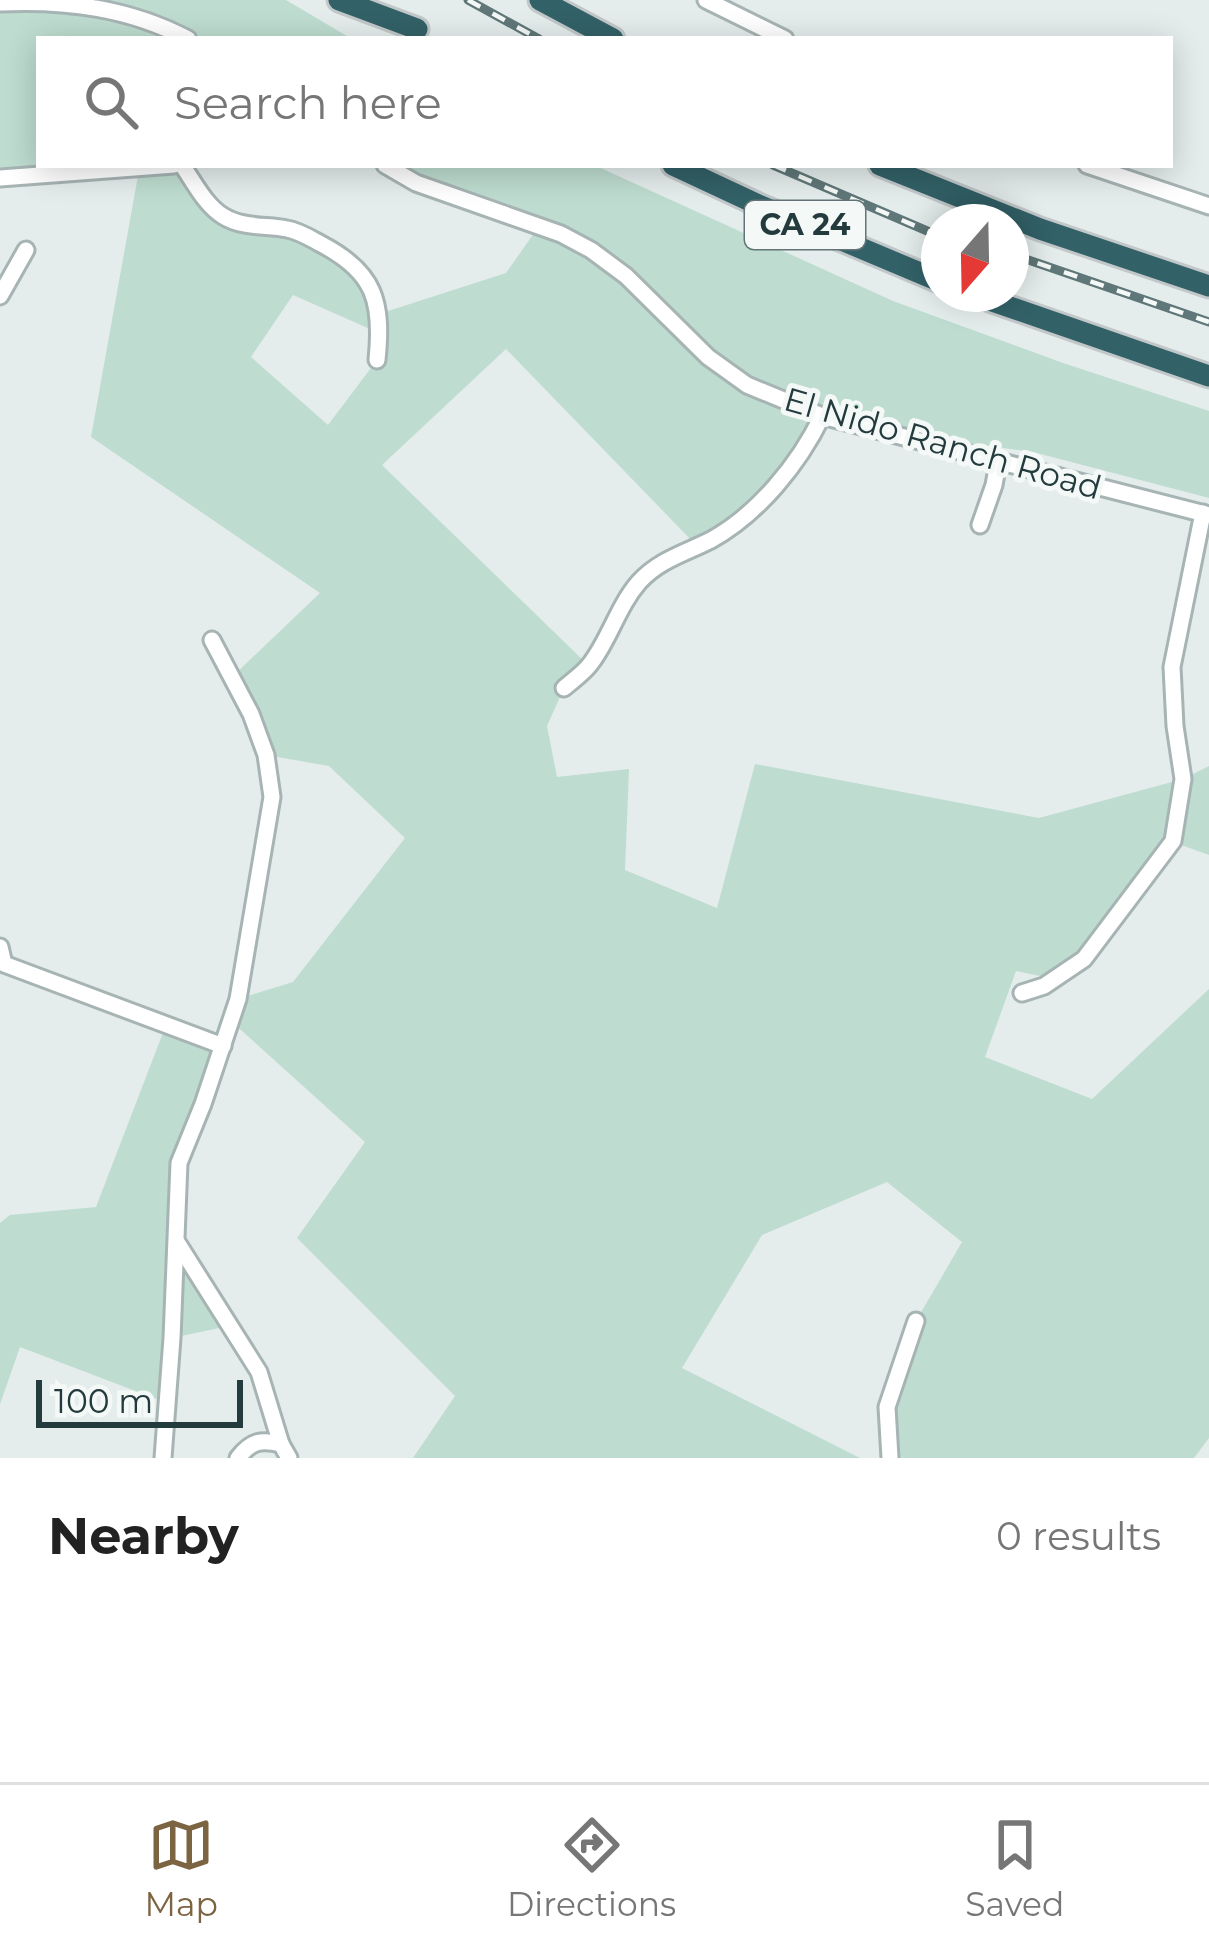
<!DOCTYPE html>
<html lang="en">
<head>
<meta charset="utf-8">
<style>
	:root { --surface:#fff; --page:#f6f6f6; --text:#222; --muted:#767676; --line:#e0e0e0; --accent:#7c6341 }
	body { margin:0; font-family:Montserrat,sans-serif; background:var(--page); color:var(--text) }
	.compass { position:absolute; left:921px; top:204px; width:108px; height:108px; border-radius:50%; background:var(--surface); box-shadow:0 6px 30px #0003; rotate:200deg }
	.scale { position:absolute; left:36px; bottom:30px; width:207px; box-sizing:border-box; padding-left:12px; border:6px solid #243b3d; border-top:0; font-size:33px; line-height:42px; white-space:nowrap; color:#243b3d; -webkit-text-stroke:9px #f4f9f8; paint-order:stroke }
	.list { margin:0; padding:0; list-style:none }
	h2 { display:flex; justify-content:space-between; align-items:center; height:156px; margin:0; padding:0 48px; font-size:51px }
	h2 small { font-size:39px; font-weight:400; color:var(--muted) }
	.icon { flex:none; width:66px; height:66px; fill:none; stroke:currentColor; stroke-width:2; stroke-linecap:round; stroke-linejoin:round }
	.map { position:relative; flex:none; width:1209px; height:1458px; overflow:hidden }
	.search { position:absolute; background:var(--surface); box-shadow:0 6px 30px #0003; left:36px; right:36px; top:36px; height:132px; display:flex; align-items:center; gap:30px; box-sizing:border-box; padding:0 42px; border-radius:0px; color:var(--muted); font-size:45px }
	.sheet { height:324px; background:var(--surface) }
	nav { display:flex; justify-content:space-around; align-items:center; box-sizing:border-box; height:168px; border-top:3px solid var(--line); background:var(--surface); font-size:33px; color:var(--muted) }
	nav a { display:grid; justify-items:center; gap:6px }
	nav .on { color:var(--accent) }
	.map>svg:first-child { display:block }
</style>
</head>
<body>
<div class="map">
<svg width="1209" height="1458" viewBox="0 0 1209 1458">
	<rect width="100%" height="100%" fill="#e4edec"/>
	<g fill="#bedcd0" fill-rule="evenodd">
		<path d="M0,0H286L352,39H39V165H182L219,214L263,226L347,259L379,314L506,273L539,226L385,165H594L893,301L1063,363L1209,411V498L1033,452L887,432L822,416L748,514L696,545L506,349L382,465L589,666L564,688L547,726L557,777L629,769L625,870L717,908L755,764L1039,818L1183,779L1209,766V855L1173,842L1104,934L1055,979L1016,971L985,1057L1092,1099L1209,989V1438L1194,1458H890L887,1407L916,1321L962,1242L887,1182L762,1235L682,1368L860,1458H413L455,1396L297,1238L365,1142L231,1021L238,999L293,982L405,838L329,766L266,755L232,677L320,593L91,437L139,170L0,178ZM293,295L379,333L377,360L328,425L251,357Z"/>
		<polygon points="166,1025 223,1046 179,1163 176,1239 238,1324 172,1338 167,1403 20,1347 0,1404 0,1223 10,1215 96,1207"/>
	</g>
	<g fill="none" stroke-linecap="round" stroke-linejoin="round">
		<g stroke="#a7b4b4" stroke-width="21">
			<g id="minor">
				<polyline points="706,0 785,39"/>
				<path d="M0,3C66,0 129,8 188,39"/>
				<path d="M182,165C194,182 205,205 223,216C242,228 266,225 287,229C299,231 310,238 321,244C375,272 383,302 377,360"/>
				<polyline points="385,165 416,183 561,234 591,250 626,276 708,357 747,385 822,416 1209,515"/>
				<polyline points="1087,165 1209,206"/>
				<polyline points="0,178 174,165"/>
				<polyline points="0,296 26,250"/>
				<polyline points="980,525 994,485 998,463"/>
				<path d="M564,688C573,680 584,673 591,663C610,638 618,606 639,582C659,560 685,553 711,540C758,514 799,464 822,416"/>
				<polyline points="0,947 4,964 223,1046"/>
				<polyline points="1022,993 1044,986 1084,959 1173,841 1183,779 1175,726 1172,667 1203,513"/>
				<polyline points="177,1242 259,1372 281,1444"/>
				<polyline points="163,1458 172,1338 179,1163 203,1104 238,999 272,797 266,755 251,714 212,640"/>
				<path d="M238,1458C251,1441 261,1439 281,1444L289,1458"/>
				<polyline points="890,1458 887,1407 916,1321"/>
			</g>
		</g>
		<g stroke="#c2c8c9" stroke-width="27">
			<g id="highway">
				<polyline points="339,0 417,29"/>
				<polyline points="540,0 613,39"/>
				<polyline points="673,165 763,207 939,281"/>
				<polyline points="880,165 1040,229 1209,286"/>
				<polyline points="972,294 1209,376"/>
			</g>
		</g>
		<use href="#minor" stroke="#fff" stroke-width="15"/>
		<use href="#highway" stroke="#326167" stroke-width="21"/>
		<g stroke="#5f7778" stroke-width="9">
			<g id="rail">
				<polyline points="468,0 539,39"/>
				<polyline points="773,165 939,236"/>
				<polyline points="1011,254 1209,322"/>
			</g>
		</g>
		<use href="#rail" stroke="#f4f9f8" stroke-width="4.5" stroke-dasharray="14" stroke-linecap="butt"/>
	</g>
	<g text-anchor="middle" stroke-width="10" stroke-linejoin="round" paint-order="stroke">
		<rect fill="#f4f9f8" stroke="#627475" stroke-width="3" x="745" y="201" width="120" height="48" rx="9"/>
		<g font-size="30" font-weight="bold" fill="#243b3d">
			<text x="805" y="235">CA 24</text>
		</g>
		<g font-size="33" fill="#243b3d" stroke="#f4f9f8">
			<text transform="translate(943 443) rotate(16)" y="12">El Nido Ranch Road</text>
		</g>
	</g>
</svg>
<svg class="compass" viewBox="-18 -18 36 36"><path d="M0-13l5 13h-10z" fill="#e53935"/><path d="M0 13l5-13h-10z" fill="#767676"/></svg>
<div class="scale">100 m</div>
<div class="search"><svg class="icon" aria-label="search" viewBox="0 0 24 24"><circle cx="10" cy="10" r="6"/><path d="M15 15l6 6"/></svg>Search here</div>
</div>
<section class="sheet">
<h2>Nearby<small>0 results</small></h2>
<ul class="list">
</ul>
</section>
<nav>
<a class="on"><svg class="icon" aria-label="map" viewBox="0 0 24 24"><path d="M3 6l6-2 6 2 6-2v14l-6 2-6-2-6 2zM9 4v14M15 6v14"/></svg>Map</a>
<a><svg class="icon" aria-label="directions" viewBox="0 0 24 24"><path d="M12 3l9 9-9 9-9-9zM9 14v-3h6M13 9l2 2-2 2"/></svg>Directions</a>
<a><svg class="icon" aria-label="saved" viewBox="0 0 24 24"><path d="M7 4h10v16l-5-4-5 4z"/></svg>Saved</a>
</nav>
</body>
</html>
